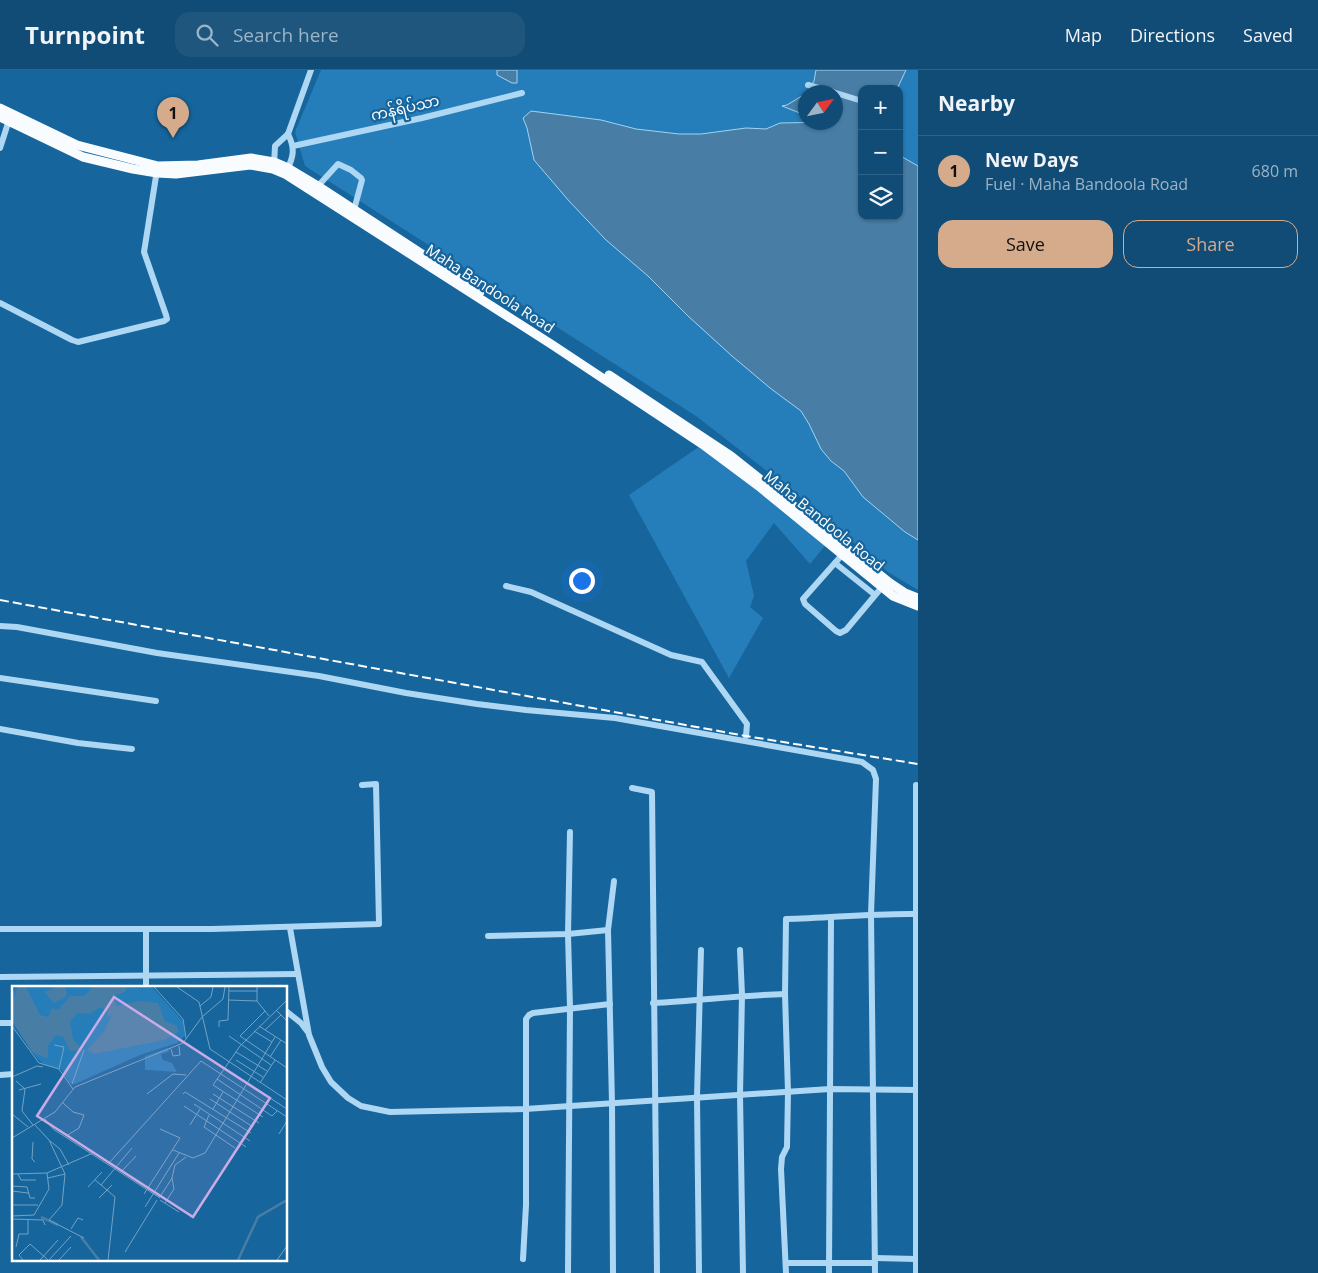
<!DOCTYPE html>
<html lang="en">
<head>
<meta charset="utf-8">
<style>
	:root { --surface:#104c76; --page:#1e567e; --text:#f1f3f6; --muted:#9cb4c5; --line:#306388; --accent:#d6ab8b }
	body { margin:0; font-family:"Open Sans","Noto Sans Myanmar",sans-serif; background:var(--page); color:var(--text) }
	.controls { position:absolute; right:15px; top:15px; display:grid; overflow:hidden; border-radius:10px; box-shadow:0 1px 4px #0004 }
	.controls button { width:45px; height:45px; display:grid; place-items:center; padding:0; border:0; border-bottom:1px solid var(--line); background:var(--surface); color:var(--text); font:25px sans-serif }
	.compass { position:absolute; left:798px; top:15px; width:45px; height:45px; border-radius:50%; background:var(--surface); box-shadow:0 1px 4px #0004; rotate:57deg }
	.you { position:absolute; left:581px; top:510px; width:18px; height:18px; margin:-12px; border:4px solid #fff; border-radius:50%; background:#1a73e8; box-shadow:0 0 0 8px #1a73e833 }
	.badge { display:grid; place-items:center; width:32px; height:32px; border-radius:50%; background:var(--accent); color:#111; font-size:16px; font-weight:700 }
	.pin { position:absolute; translate:-50% -41px; filter:drop-shadow(0 1px 2px #0008) }
	.pin::after { content:''; position:absolute; top:26px; width:18px; height:15px; background:inherit; clip-path:polygon(0 0,100% 0,50% 100%) }
	.list { margin:0; padding:0; list-style:none }
	h2 { display:flex; justify-content:space-between; align-items:center; height:65px; margin:0; padding:0 20px; font-size:21px }
	h2 small { font-size:16px; font-weight:400; color:var(--muted) }
	.list li { display:grid; grid-template-columns:32px 1fr auto; gap:15px; align-items:center; box-sizing:border-box; height:70px; padding:0 20px; border-top:1px solid var(--line) }
	.list b { display:block; font-size:19px; white-space:nowrap }
	.list p { margin:0; font-size:16px; white-space:nowrap; color:var(--muted) }
	.list em { font-size:16px; font-style:normal; color:var(--muted) }
	.actions { display:flex; gap:10px; padding:15px 20px }
	.actions a { flex:1; padding:11px 0; border:1px solid var(--accent); border-radius:15px; text-align:center; font-size:18px; color:var(--accent) }
	.actions .main { background:var(--accent); color:#111 }
	.icon { flex:none; width:28px; height:28px; fill:none; stroke:currentColor; stroke-width:2; stroke-linecap:round; stroke-linejoin:round }
	.map { position:relative; flex:none; width:918px; height:1203px; overflow:hidden }
	header { display:flex; align-items:center; gap:30px; box-sizing:border-box; height:70px; padding:0 25px; background:var(--surface); border-bottom:1px solid var(--line) }
	header strong { font-size:24px }
	nav { display:flex; gap:28px; margin-inline-start:auto; font-size:18px }
	.search { width:350px; height:45px; background:var(--page); display:flex; align-items:center; gap:12px; box-sizing:border-box; padding:0 18px; border-radius:15px; color:var(--muted); font-size:19px }
	main { display:flex }
	aside { flex:1; background:var(--surface) }
	.map>svg:first-child { display:block }
</style>
</head>
<body>
<header>
<strong>Turnpoint</strong>
<div class="search"><svg class="icon" aria-label="search" viewBox="0 0 24 24"><circle cx="10" cy="10" r="6"/><path d="M15 15l6 6"/></svg>Search here</div>
<nav><a>Map</a><a>Directions</a><a>Saved</a></nav>
</header>
<main>
<div class="map">
<svg width="918" height="1203" viewBox="0 0 918 1203">
	<rect width="100%" height="100%" fill="#16659d"/>
	<g fill="#257eba" fill-rule="evenodd">
		<path d="M321,0H918V520L888,502L794,422L696,346L305,96L295,62ZM862,19H899V146H862ZM806,22H836V52H806Z"/>
		<polygon points="703,374 828,472 810,494 774,453 746,491 754,526 750,537 763,548 729,608 629,425"/>
	</g>
	<g fill="#487ea5" stroke="#9fd4f5">
		<polygon points="497,0 517,0 517,13 512,13 497,5"/>
		<polygon points="816,0 906,0 898,17 895,19 862,19 862,146 899,146 899,85 918,96 918,470 905,462 863,427 844,401 831,391 821,379 809,354 801,341 770,318 732,286 688,246 648,206 606,170 569,131 534,90 527,58 523,48 531,41 601,50 636,59 679,64 701,64 746,58 766,59 780,53 836,52 836,22 807,22 814,11"/>
		<polygon points="805,24 805,45 782,36 787,35"/>
	</g>
	<g fill="none" stroke-linecap="round" stroke-linejoin="round">
		<g stroke="#add7f3" stroke-width="6">
			<polyline points="808,15 833,22"/>
			<polyline points="836,23 862,31"/>
			<polyline points="288,64 311,0"/>
			<polyline points="293,76 422,48 522,23"/>
			<polyline points="0,78 10,47"/>
			<polyline points="274,95 275,76 288,64"/>
			<path d="M287,100C294,86 295,78 288,64"/>
			<polyline points="318,116 338,94 351,100 361,108 362,110 354,140"/>
			<polyline points="0,233 72,270 78,272 164,251 167,249 166,245 144,182 157,100"/>
			<polyline points="842,485 803,529 805,534 836,561 840,563 846,560 882,517"/>
			<polyline points="835,493 875,525"/>
			<polyline points="506,516 531,522 671,585 702,592 747,654 746,666"/>
			<polyline points="0,556 17,557 157,583 319,606 406,623 477,634 526,640 615,648 862,692 873,700 876,709 871,844 875,1203"/>
			<polyline points="0,608 156,631"/>
			<polyline points="0,659 78,673 132,679"/>
			<polyline points="632,718 652,722 657,1203"/>
			<polyline points="290,858 309,965 322,997 331,1012 348,1028 361,1036 390,1042 525,1039 830,1019 918,1020"/>
			<polyline points="0,859 212,859 379,854 376,714 362,715"/>
			<polyline points="488,866 568,864 608,860"/>
			<polyline points="740,880 742,925 740,1025 743,1203"/>
			<polyline points="0,907 298,904"/>
			<polyline points="146,917 146,859"/>
			<path d="M653,933C697,931 741,925 785,924"/>
			<polyline points="286,941 301,953 307,961"/>
			<polyline points="0,953 14,953"/>
			<polyline points="0,1005 14,1004"/>
			<polyline points="875,1188 916,1189"/>
			<polyline points="523,1189 526,1135 526,949 529,945 533,943 610,934"/>
			<polyline points="786,1193 875,1193"/>
			<polyline points="568,1203 570,938 568,864 570,762"/>
			<polyline points="613,1203 612,1033 608,860 614,811"/>
			<polyline points="699,1203 697,1027 701,880"/>
			<path d="M786,1203L781,1099L782,1087L787,1077L788,1022L785,924L786,849C830,848 874,843 918,844"/>
			<polyline points="829,1203 831,848"/>
			<polyline points="916,1203 916,715"/>
		</g>
		<g stroke="#f9fcff" stroke-width="9">
			<polyline points="0,38 77,75 158,96 198,95 251,88 274,92 288,98 318,116 480,222"/>
			<polyline points="0,47 83,87 133,99 157,103 176,104 250,95 273,99 285,104 551,274 702,374 761,418 893,526 918,536"/>
			<polyline points="609,305 731,386 890,513 905,523 918,528"/>
		</g>
		<polyline stroke="#fff" stroke-width="2" stroke-dasharray="9 4" stroke-linecap="butt" points="0,530 746,666 918,694"/>
	</g>
	<g text-anchor="middle" stroke-width="4.5" stroke-linejoin="round" paint-order="stroke">
		<g font-size="15" fill="#fff" stroke="#16659d">
			<text transform="translate(405 38) rotate(-13)" y="5">ကန်ရိပ်သာ</text>
			<text transform="translate(490 219) rotate(33)" y="5">Maha Bandoola Road</text>
			<text transform="translate(824 451) rotate(39)" y="5">Maha Bandoola Road</text>
		</g>
	</g>
	<g transform="translate(12 916)">
		<rect width="275" height="275" fill="#16659d"/>
		<path d="M3,1H140L171,35L173,50L165,57L128,69L63,98L58,97L49,83L32,79L24,71L0,37V9ZM156,62L157,66L149,68L151,74L160,77L165,86L133,84V70Z" fill="#257eba"/>
		<path d="M6,1H14L28,29L36,31L40,22L46,24L58,10H72L80,1H115L113,6L102,10L104,20L127,15L146,17L153,35L165,40L166,46L153,54L82,68L75,64L91,47L100,29L96,31L95,25L88,21L78,28L65,27L58,36L61,53L70,64L58,65L51,51L44,49L36,60V73L20,66L1,36L0,17ZM43,1H53L55,7L53,12L41,17L33,6Z" fill="#487ea5"/>
		<path fill="none" stroke="#487ea5" stroke-width="2.5" d="M29,231L46,239M69,251L87,274M226,274L246,231L275,214"/>
		<path fill="none" stroke="#73a3c4" stroke-width="1" d="M142,1L171,33L174,52M165,1L187,16L198,63L275,114M245,1V15L257,30M217,5H245M216,14L245,15M188,20L199,11L201,1M264,24L275,35M253,25L228,50L275,82M0,40L27,77L47,83L61,103M247,40L275,58M207,41V35L216,34L217,1M253,44L269,29M242,45L260,56M217,50L259,79M42,59L52,61L47,83M159,63L161,70L168,69L167,60M224,66L255,85M195,71L275,123M258,71L269,54M224,74L251,91M0,91L25,80L31,81M205,93L260,130L265,125M4,95L13,103L10,125L21,139M248,97L263,74M60,98L72,64M7,104L29,98M135,108L161,88L174,89M171,108L173,106L239,147M201,108L247,137M198,113L241,141M51,117L61,126L72,129L67,142L54,150M182,118L238,155M172,120L234,161M201,123L211,106M0,128L16,141M197,129L192,141L223,162M251,131L201,99L228,60L275,14M33,133L41,143L148,212M23,139L37,154L53,188L50,219L37,234L72,252M178,139L188,123M267,148L275,135M0,152L43,126L63,101L171,57L190,31L211,13L213,1M38,155L48,163L57,179M21,156L20,173L23,176M161,164L181,172L193,167L263,51M97,177L189,75L275,131M109,186L124,170M0,188L35,187L81,167M6,188L9,194H24M36,192L53,188M83,194L95,204L87,212M89,199L120,162M0,200L15,201L18,212H23M76,201L90,186M0,205L16,207M132,208L168,152L148,143M148,211L160,192M148,214L167,226M153,217L162,203L160,192L163,179L174,171M0,219H26M133,221L167,167M0,230L22,229L37,203L35,187M0,233L31,234L33,239M59,243L66,232L71,234M4,261L7,248H16V234M113,266L145,214M11,274L7,269L18,258L36,274M28,274L46,254M37,274L59,250M47,274L59,261M96,274L103,211L95,204L100,199M265,274L275,260"/>
		<path fill="#caabe5" fill-opacity="0.15" stroke="#caabe5" stroke-width="2.5" d="M102,11L258,112L181,231L25,130Z"/>
		<rect width="275" height="275" fill="none" stroke="#fff" stroke-width="2.5"/>
	</g>
</svg>
<div class="controls">
<button>+</button>
<button>−</button>
<button><svg class="icon" aria-label="layers" viewBox="0 0 24 24"><path d="M12 4l9 5-9 5-9-5zM3 14l9 5 9-5"/></svg></button>
</div>
<svg class="compass" viewBox="-18 -18 36 36"><path d="M0-13l5 13h-10z" fill="#e53935"/><path d="M0 13l5-13h-10z" fill="#9cb4c5"/></svg>
<div class="you"></div>
<div class="pin badge" style="left:173px;top:68px">1</div>
</div>
<aside>
<h2>Nearby<small></small></h2>
<ul class="list">
<li><span class="badge">1</span><div><b>New Days</b><p>Fuel · Maha Bandoola Road</p></div><em>680 m</em></li>
</ul>
<div class="actions"><a class="main">Save</a><a>Share</a></div>
</aside>
</main>
</body>
</html>
